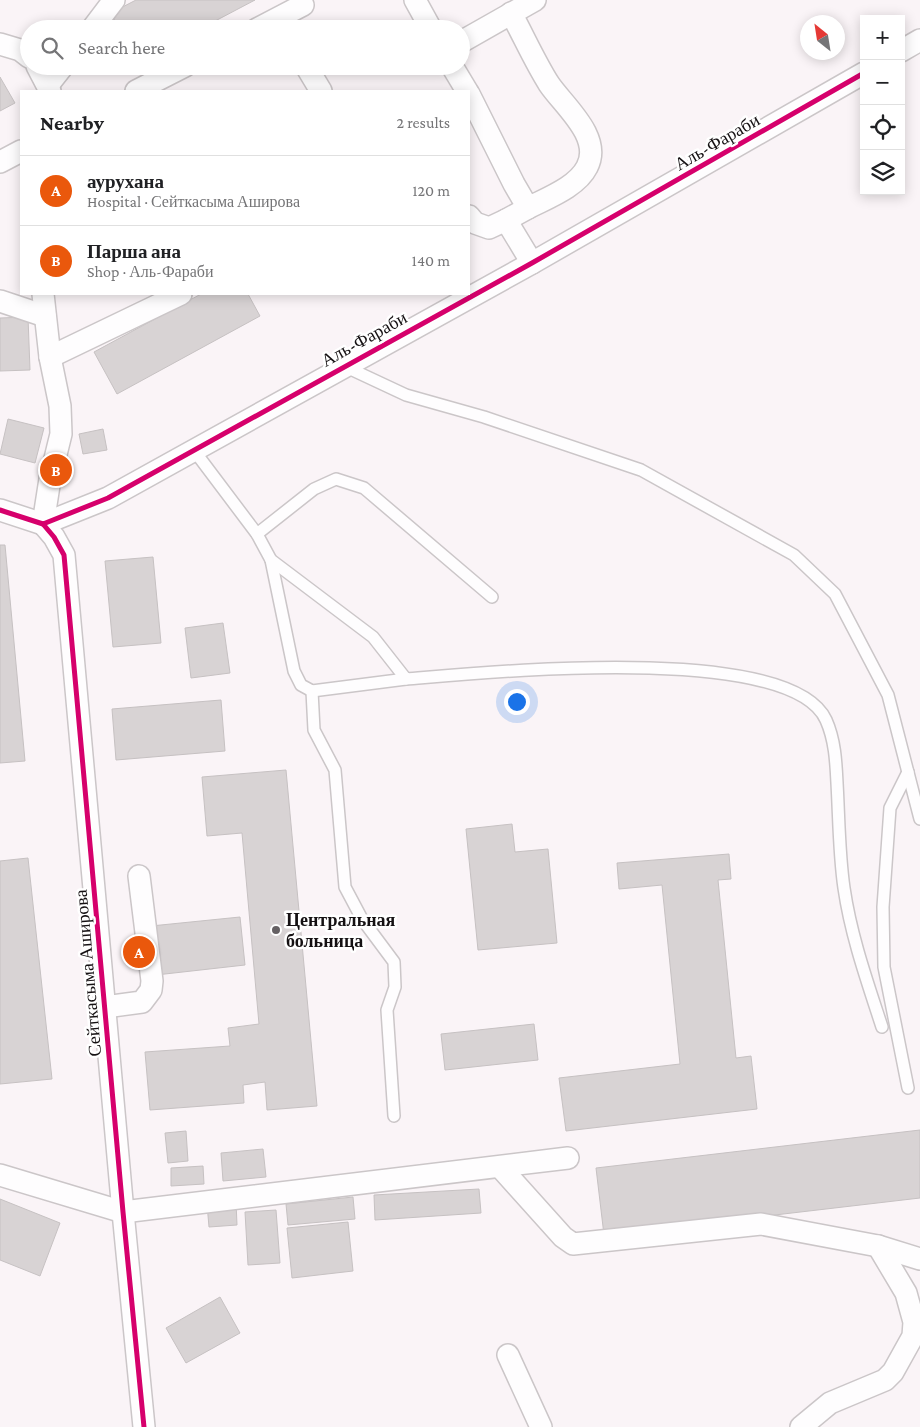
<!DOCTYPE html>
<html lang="en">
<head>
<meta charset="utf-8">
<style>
	:root { --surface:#fff; --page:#f6f6f6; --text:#202124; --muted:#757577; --line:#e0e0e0; --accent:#ea580c }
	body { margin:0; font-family:"Crimson Pro",serif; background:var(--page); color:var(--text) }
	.controls { position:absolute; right:15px; top:15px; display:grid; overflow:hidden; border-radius:0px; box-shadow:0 2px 12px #0003 }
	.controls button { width:45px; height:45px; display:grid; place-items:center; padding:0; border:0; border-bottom:1px solid var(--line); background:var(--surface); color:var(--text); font:25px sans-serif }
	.compass { position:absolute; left:800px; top:15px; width:45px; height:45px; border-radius:50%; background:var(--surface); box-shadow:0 2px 12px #0003; rotate:330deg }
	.you { position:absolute; left:516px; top:701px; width:18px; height:18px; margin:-12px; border:4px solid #fff; border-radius:50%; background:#1a73e8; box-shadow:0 0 0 8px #1a73e833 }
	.badge { display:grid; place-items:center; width:32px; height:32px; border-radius:50%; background:var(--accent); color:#fff; font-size:16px; font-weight:700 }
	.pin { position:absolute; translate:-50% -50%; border:2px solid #fff; box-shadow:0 1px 5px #0006 }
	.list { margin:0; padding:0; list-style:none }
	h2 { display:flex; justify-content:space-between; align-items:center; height:65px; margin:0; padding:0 20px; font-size:21px }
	h2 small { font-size:16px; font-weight:400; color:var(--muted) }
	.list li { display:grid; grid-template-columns:32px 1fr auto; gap:15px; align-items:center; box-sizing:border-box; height:70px; padding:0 20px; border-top:1px solid var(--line) }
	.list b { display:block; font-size:19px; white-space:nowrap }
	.list p { margin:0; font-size:16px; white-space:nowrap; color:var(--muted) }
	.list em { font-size:16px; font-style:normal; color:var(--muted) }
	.icon { flex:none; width:28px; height:28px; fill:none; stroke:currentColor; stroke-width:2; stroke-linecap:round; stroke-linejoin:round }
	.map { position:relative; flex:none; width:920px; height:1427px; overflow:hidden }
	.search { position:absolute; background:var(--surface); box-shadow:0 2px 12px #0003; left:20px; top:20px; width:450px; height:55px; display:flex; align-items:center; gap:12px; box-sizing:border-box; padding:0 18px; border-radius:28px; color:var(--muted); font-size:19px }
	.panel { position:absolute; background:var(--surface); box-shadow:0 2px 12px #0003; left:20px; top:90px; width:450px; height:205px; border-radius:0px }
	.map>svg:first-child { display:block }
</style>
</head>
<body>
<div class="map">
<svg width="920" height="1427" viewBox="0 0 920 1427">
	<rect width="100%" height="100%" fill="#faf4f7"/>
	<g fill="#d8d3d4" stroke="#c6c1c2">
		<polygon points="136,0 255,0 200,29 119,29 111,13"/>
		<polygon points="0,77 15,103 0,111"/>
		<polygon points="201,294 248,294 260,316 117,394 94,352"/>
		<polygon points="28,317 30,370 0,371 0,318"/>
		<polygon points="8,419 44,428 35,463 0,454"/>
		<polygon points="103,429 107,450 83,454 79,434"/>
		<polygon points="0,545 5,545 25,761 0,763"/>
		<polygon points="153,557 161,643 113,647 105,561"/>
		<polygon points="223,623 230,673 191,678 185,628"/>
		<polygon points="221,700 225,751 116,760 112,709"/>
		<polygon points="286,770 317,1106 267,1110 265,1082 243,1085 244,1103 150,1110 145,1052 230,1046 228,1028 259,1024 242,833 207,836 202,777"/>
		<polygon points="512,824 515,852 548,849 557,943 478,950 466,829"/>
		<polygon points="729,854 731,879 718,880 736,1058 751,1056 757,1109 566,1131 559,1078 680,1064 662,885 619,889 617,863"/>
		<polygon points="28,858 52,1079 0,1084 0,861"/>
		<polygon points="240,917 245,965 156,975 151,926"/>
		<polygon points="534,1024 538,1060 445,1070 441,1034"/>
		<polygon points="920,1130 920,1198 604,1235 596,1168"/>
		<polygon points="186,1131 188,1161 168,1163 165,1133"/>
		<polygon points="263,1149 266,1177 223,1181 221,1153"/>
		<polygon points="203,1166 204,1184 171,1186 171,1168"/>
		<polygon points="479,1189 481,1213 375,1220 374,1195"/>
		<polygon points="353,1197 355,1219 288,1225 286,1204"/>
		<polygon points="0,1199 60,1223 40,1276 0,1260"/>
		<polygon points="236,1202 237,1225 209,1227 207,1204"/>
		<polygon points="276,1210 280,1263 248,1265 245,1212"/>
		<polygon points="348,1222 353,1271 292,1278 287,1228"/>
		<polygon points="220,1297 240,1333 186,1363 166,1328"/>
	</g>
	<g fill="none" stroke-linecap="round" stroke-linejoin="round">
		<g stroke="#cbc6c8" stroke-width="14">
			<g id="service">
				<polyline points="344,366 406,395 484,417 641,470 794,555 835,594 888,695 920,819"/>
				<path d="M193,449L257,534L271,560L373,637L406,679C482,673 790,641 826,720C835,740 836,762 837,783C839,818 839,854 844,888C851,936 867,981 882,1027"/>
				<polyline points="257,534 314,489 336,479 364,488 492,597"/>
				<polyline points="271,560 294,671 301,685 312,691 406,679"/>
				<polyline points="312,691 314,730 335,770 345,887 362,919 394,962 395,987 387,1010 394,1116"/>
				<polyline points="908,1088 884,967 883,907 890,808 908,772"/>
			</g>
		</g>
		<g stroke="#cbc6c8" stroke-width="24">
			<g id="minor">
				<polyline points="415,0 431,29"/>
				<path d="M511,13C524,37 535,62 549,84C563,105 603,137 587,167C577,187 547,198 528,208"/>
				<polyline points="92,29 114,0"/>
				<polyline points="257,29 303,5"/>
				<polyline points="461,42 535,0"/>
				<polyline points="0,44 20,50 29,57"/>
				<polyline points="901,51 920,40"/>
				<polyline points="37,66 50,91"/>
				<polyline points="306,66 321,91"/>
				<polyline points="452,66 467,91"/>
				<polyline points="48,85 63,66"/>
				<polyline points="136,91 185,66"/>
				<polyline points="469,94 514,184 528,208 506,220 532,263"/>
				<polyline points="0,162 21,151"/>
				<polyline points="469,216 475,223 489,228 506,220"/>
				<polyline points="0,301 45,316"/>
				<polyline points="50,357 181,294"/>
				<polyline points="0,510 43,524 108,498 532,263 864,73"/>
				<polyline points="43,524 54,537 64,555 123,1212 144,1427"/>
				<polyline points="43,524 50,479 61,434 60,406 50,357 43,294"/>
				<polyline points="105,1007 142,1002 151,990 152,981 139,876"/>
				<polyline points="501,1168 563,1237 573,1244 761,1224 878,1246 920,1259"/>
				<polyline points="0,1175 123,1212 568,1158"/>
				<polyline points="508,1355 541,1427"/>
				<polyline points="801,1427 830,1403 885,1380 893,1372 913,1336 914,1322 906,1293 878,1246"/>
			</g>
		</g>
		<use href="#service" stroke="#fefdfe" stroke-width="11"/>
		<use href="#minor" stroke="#fefdfe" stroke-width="21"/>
		<g stroke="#fff" stroke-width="8">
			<g id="cycleway">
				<polyline points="0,510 43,524 108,498 532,263 864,73"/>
				<polyline points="43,524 54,537 64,555 123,1212 144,1427"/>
			</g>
		</g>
		<use href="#cycleway" stroke="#d6006c" stroke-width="5"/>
	</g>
	<circle fill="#656063" stroke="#fff" stroke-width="2" cx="276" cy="930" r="5"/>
	<g text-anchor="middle" stroke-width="5" stroke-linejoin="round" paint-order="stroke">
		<g font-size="18" fill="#151113" stroke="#fff">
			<text transform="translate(717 142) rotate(-30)" y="6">Аль-Фараби</text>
			<text transform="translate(364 339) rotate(-29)" y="6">Аль-Фараби</text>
			<text transform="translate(88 973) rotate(-95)" y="6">Сейткасыма Аширова</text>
		</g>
		<g font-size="18" font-weight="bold" fill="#151113" stroke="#fff" text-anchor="start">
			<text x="286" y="926">Центральная<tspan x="286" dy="21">больница</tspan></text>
		</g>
	</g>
</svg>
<div class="controls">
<button>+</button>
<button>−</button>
<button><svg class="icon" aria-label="locate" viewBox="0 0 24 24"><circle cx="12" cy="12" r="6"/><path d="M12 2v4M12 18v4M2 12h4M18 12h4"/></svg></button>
<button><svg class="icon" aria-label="layers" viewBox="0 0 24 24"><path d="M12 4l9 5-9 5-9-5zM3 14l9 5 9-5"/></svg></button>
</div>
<svg class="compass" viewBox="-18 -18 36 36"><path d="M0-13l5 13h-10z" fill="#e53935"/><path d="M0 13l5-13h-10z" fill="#757577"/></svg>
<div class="you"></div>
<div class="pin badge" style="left:139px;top:952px">A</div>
<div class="pin badge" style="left:56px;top:470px">B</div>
<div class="search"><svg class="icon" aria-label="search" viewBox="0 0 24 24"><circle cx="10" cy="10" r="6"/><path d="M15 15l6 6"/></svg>Search here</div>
<section class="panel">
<h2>Nearby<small>2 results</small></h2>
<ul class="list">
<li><span class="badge">A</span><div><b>аурухана</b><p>Hospital · Сейткасыма Аширова</p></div><em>120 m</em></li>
<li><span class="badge">B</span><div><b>Парша ана</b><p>Shop · Аль-Фараби</p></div><em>140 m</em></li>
</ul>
</section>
</div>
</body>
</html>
